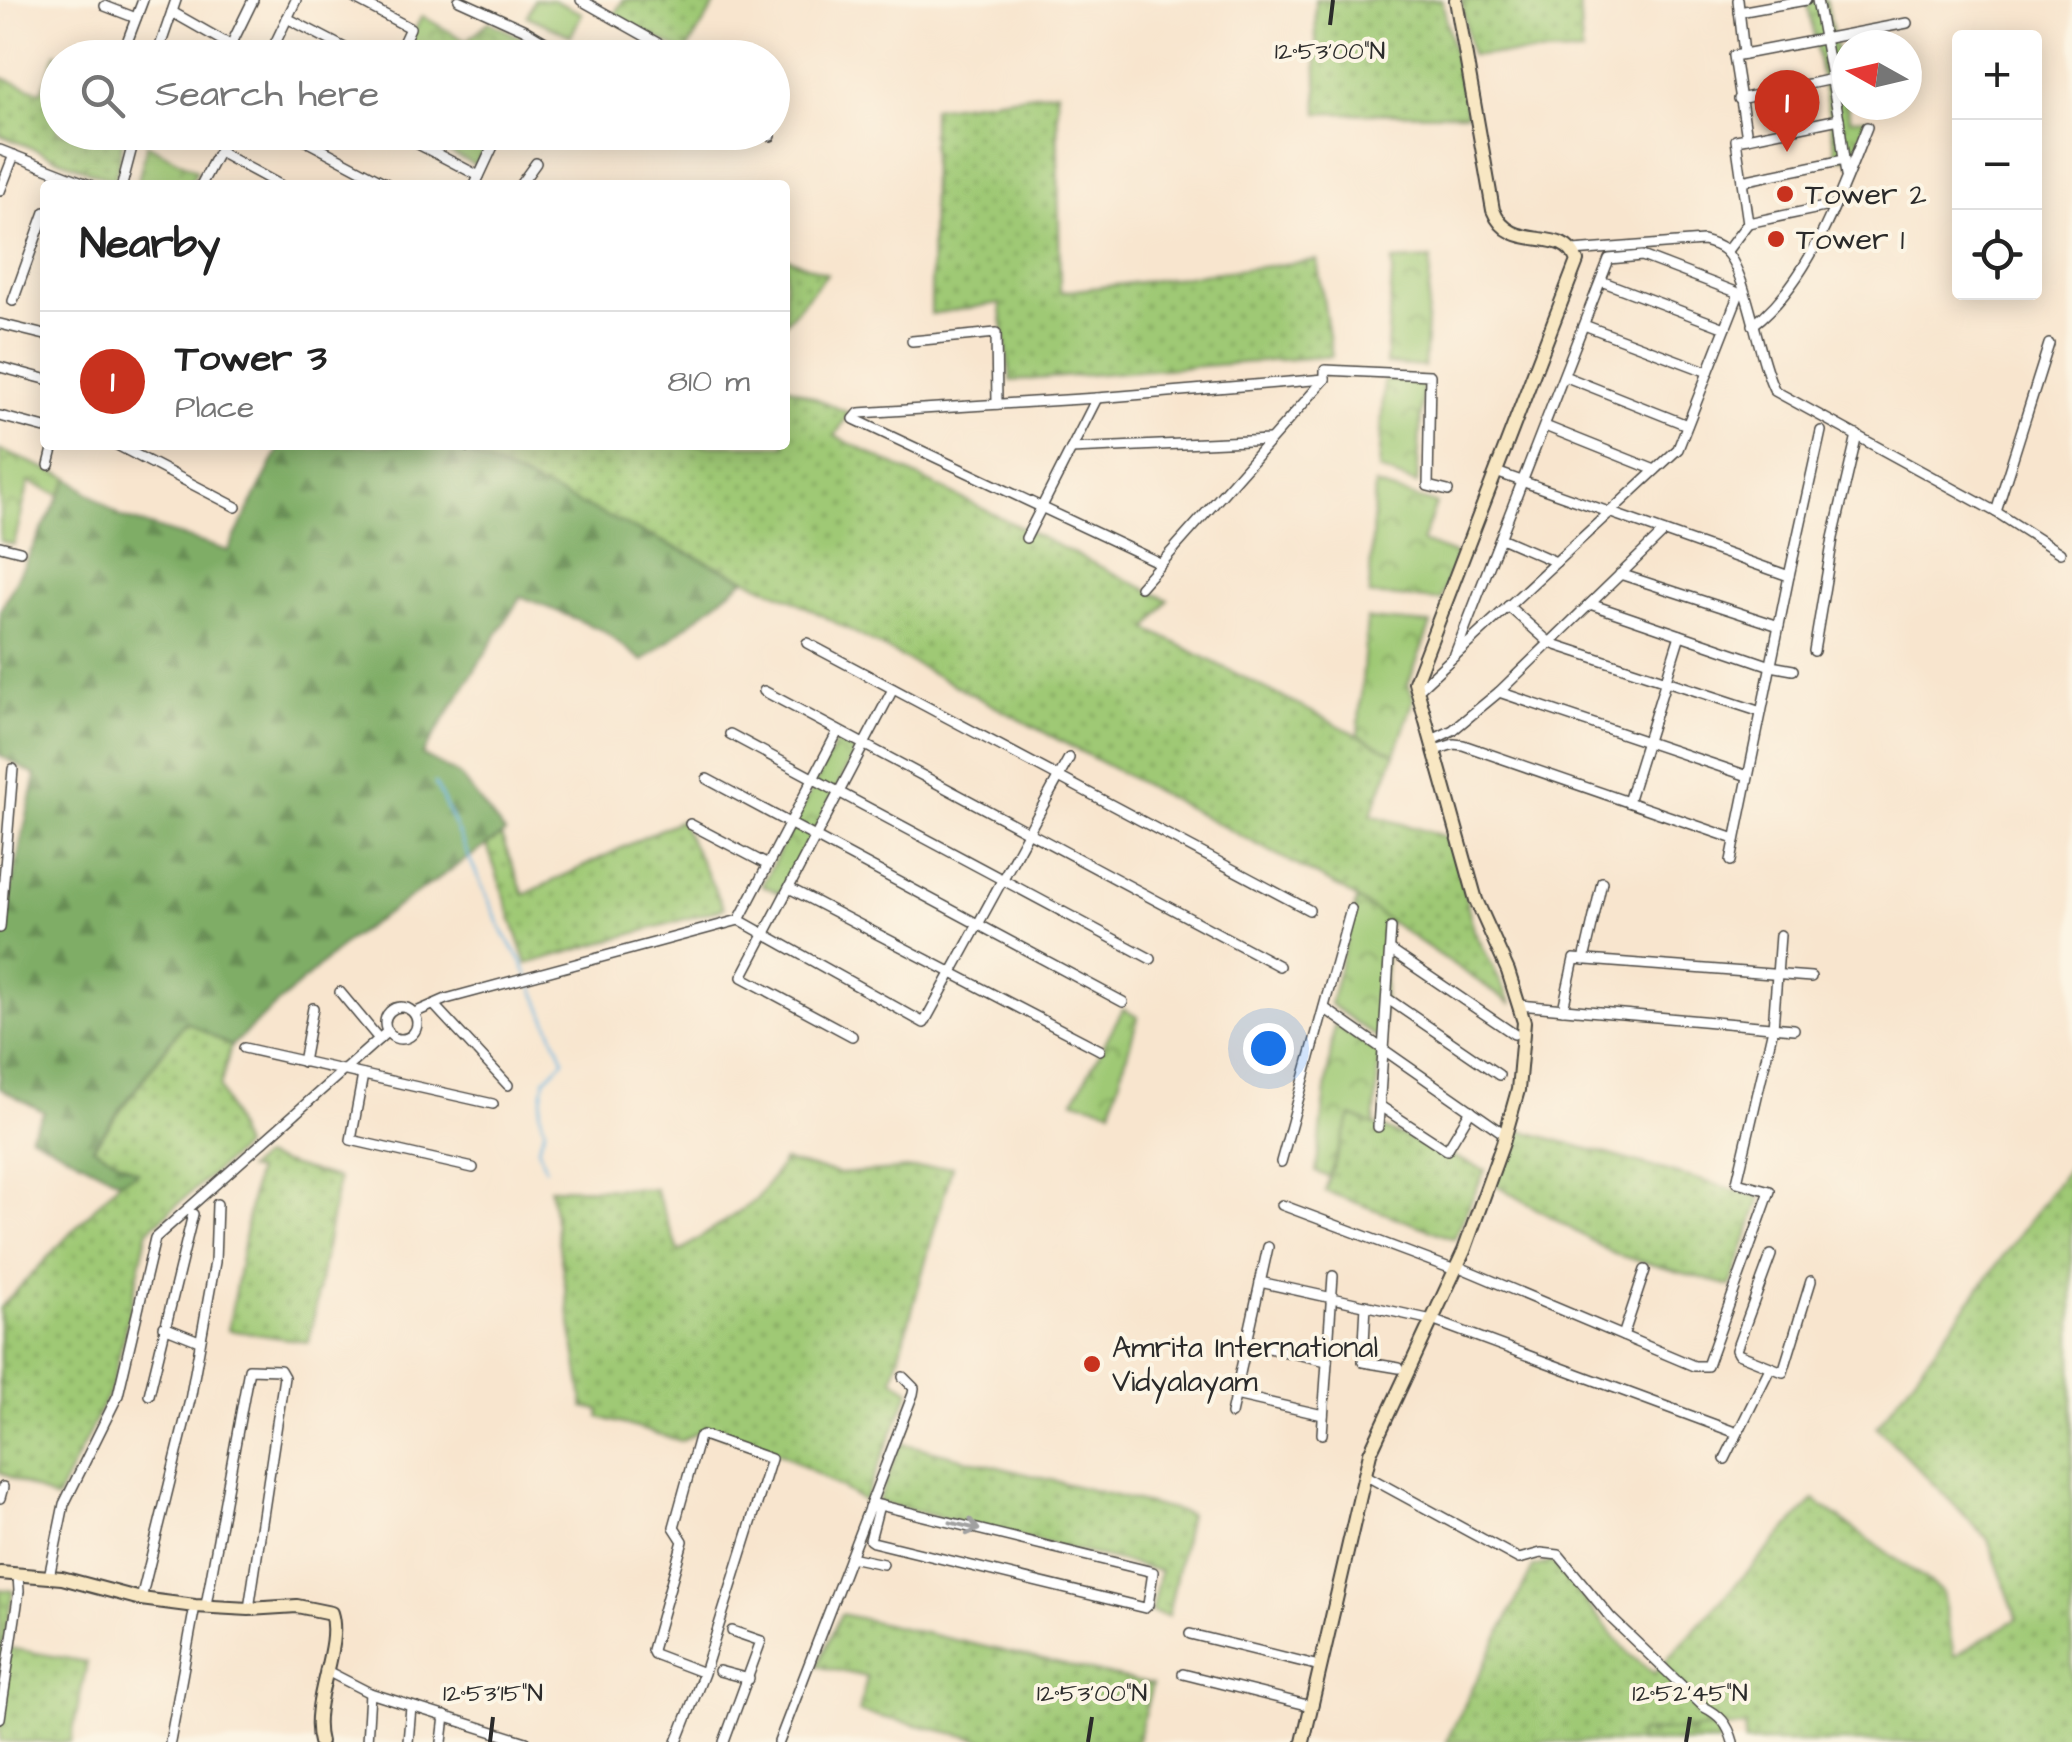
<!DOCTYPE html>
<html lang="en">
<head>
<meta charset="utf-8">
<style>
	:root { --surface:#fff; --page:#f6f6f6; --text:#222; --muted:#767676; --line:#e0e0e0; --accent:#c8321e }
	body { margin:0; font-family:"Architects Daughter",sans-serif; background:var(--page); color:var(--text) }
	.controls { position:absolute; right:30px; top:30px; display:grid; overflow:hidden; border-radius:10px; box-shadow:0 5px 25px #0003 }
	.controls button { width:90px; height:90px; display:grid; place-items:center; padding:0; border:0; border-bottom:2px solid var(--line); background:var(--surface); color:var(--text); font:50px sans-serif }
	.compass { position:absolute; left:1832px; top:30px; width:90px; height:90px; border-radius:50%; background:var(--surface); box-shadow:0 5px 25px #0003; rotate:278deg }
	.you { position:absolute; left:1268px; top:1048px; width:35px; height:35px; margin:-25px; border:8px solid #fff; border-radius:50%; background:#1a73e8; box-shadow:0 0 0 15px #1a73e833 }
	.badge { display:grid; place-items:center; width:65px; height:65px; border-radius:50%; background:var(--accent); color:#fff; font-size:32px; font-weight:700 }
	.pin { position:absolute; translate:-50% -82px; filter:drop-shadow(0 2px 5px #0008) }
	.pin::after { content:''; position:absolute; top:52px; width:35px; height:30px; background:inherit; clip-path:polygon(0 0,100% 0,50% 100%) }
	.list { margin:0; padding:0; list-style:none }
	h2 { display:flex; justify-content:space-between; align-items:center; height:130px; margin:0; padding:0 40px; font-size:42px }
	h2 small { font-size:32px; font-weight:400; color:var(--muted) }
	.list li { display:grid; grid-template-columns:65px 1fr auto; gap:30px; align-items:center; box-sizing:border-box; height:140px; padding:0 40px; border-top:2px solid var(--line) }
	.list b { display:block; font-size:38px; white-space:nowrap }
	.list p { margin:0; font-size:32px; white-space:nowrap; color:var(--muted) }
	.list em { font-size:32px; font-style:normal; color:var(--muted) }
	.icon { flex:none; width:55px; height:55px; fill:none; stroke:currentColor; stroke-width:2; stroke-linecap:round; stroke-linejoin:round }
	.map { position:relative; flex:none; width:2072px; height:1742px; overflow:hidden }
	.search { position:absolute; background:var(--surface); box-shadow:0 5px 25px #0003; left:40px; top:40px; width:750px; height:110px; display:flex; align-items:center; gap:25px; box-sizing:border-box; padding:0 35px; border-radius:55px; color:var(--muted); font-size:38px }
	.panel { position:absolute; background:var(--surface); box-shadow:0 5px 25px #0003; left:40px; top:180px; width:750px; height:270px; border-radius:10px }
	.map>svg:first-child { display:block }
</style>
</head>
<body>
<div class="map">
<svg width="2072" height="1742" viewBox="0 0 2072 1742">
	<defs>
		<pattern id="grass-dots" width="8" height="8" patternUnits="userSpaceOnUse" patternTransform="scale(2.5)"><rect width="8" height="8" fill="#9fc975"/><path d="M2 2h.1M6 6h.1" fill="none" stroke="#82a360" stroke-width="1.8" stroke-linecap="round"/></pattern>
		<pattern id="forest-firs" width="22" height="20" patternUnits="userSpaceOnUse" patternTransform="scale(2.5)"><rect width="22" height="20" fill="#7fad66"/><path d="M5 1l3.5 6h-7zM16 11l3.5 6h-7z" fill="#688d54"/></pattern>
		<pattern id="cemetery-stones" width="16" height="16" patternUnits="userSpaceOnUse" patternTransform="scale(2.5)"><rect width="16" height="16" fill="#9fc975"/><path d="M2 7V4a2 2 0 0 1 4 0v3zM10 15v-3a2 2 0 0 1 4 0v3z" fill="#82a360"/></pattern>
		<pattern id="park-crowns" width="20" height="18" patternUnits="userSpaceOnUse" patternTransform="scale(2.5)"><rect width="20" height="18" fill="#9fc975"/><path d="M2 6a3 3 0 1 1 6 0M12 15a3 3 0 1 1 6 0" fill="none" stroke="#82a360"/></pattern>
	</defs>
	<rect width="100%" height="100%" fill="#fcf5e5"/>
	<filter id="ink" filterUnits="userSpaceOnUse"><feTurbulence type="fractalNoise" baseFrequency=".01" numOctaves="2"/><feDisplacementMap in="SourceGraphic" scale="20" xChannelSelector="R" yChannelSelector="G"/><feConvolveMatrix kernelMatrix="1 2 1 2 8 2 1 2 1" color-interpolation-filters="sRGB"/></filter>
	<filter id="wash" filterUnits="userSpaceOnUse"><feTurbulence type="fractalNoise" baseFrequency=".0048" numOctaves="4" result="noise"/><feDisplacementMap in="SourceGraphic" scale="40" xChannelSelector="R" yChannelSelector="G"/><feGaussianBlur stdDeviation="2.25" result="paint"/><feColorMatrix in="noise" values="0 0 0 0 0 0 0 0 0 0 0 0 0 0 0 0 0 1.4 0 .05"/><feComposite in="paint" operator="in"/></filter>
	<g filter="url(#wash)">
		<rect width="100%" height="100%" fill="#f8e5ce"/>
		<g fill="url(#grass-dots)" stroke="#657a50" stroke-width="2.5">
			<polygon points="623,0 718,0 685,53 614,15"/>
			<polygon points="1315,0 1442,0 1467,114 1318,113"/>
			<polygon points="1461,0 1579,0 1582,53 1471,55"/>
			<polygon points="1807,0 1826,0 1850,119 1867,118 1852,158 1837,158"/>
			<polygon points="56,53 64,57 58,58 58,132 124,133 115,182 0,135 0,77 41,92"/>
			<polygon points="1057,91 1060,292 1317,260 1332,356 1011,381 1000,303 931,314 932,108"/>
			<polygon points="785,257 827,274 785,323"/>
			<polygon points="785,385 849,413 835,436 1168,600 1148,629 1395,754 1371,815 1450,838 1474,930 1512,1004 1342,889 789,598 465,453 471,445 785,445"/>
			<polygon points="680,820 724,908 527,964 487,845 501,836 524,895"/>
			<polygon points="186,1021 231,1046 220,1087 243,1147 148,1230 112,1386 56,1500 0,1472 0,1308 120,1181 137,1172 93,1148"/>
			<polygon points="1351,1115 1485,1170 1454,1239 1325,1191"/>
			<polygon points="1516,1129 1761,1197 1731,1286 1614,1254 1495,1184"/>
			<polygon points="262,1157 338,1179 309,1342 228,1330 256,1171 247,1169"/>
			<polygon points="784,1161 840,1174 952,1166 893,1379 910,1390 864,1501 782,1454 704,1429 681,1441 599,1417 600,1410 584,1407 550,1188 655,1189 679,1252 756,1200"/>
			<polygon points="2072,1163 2072,1742 1744,1742 1745,1727 1641,1732 1638,1742 1446,1742 1533,1567 1552,1562 1630,1655 1654,1673 1814,1500 1942,1592 1954,1656 2017,1619 1988,1539 1877,1427"/>
			<polygon points="901,1443 1189,1514 1168,1616 1151,1612 1160,1571 878,1502"/>
			<polygon points="0,1589 13,1591 3,1647 87,1662 71,1742 0,1742"/>
			<polygon points="841,1614 1152,1685 1137,1742 992,1742 859,1712 867,1677 817,1666"/>
		</g>
		<polygon fill="url(#forest-firs)" stroke="#556c48" stroke-width="2.5" points="281,445 449,445 745,579 643,661 602,630 521,596 422,755 459,775 505,833 348,940 231,1046 185,1021 93,1147 138,1172 120,1181 30,1135 44,1112 0,1088 0,937 36,776 0,755 0,611 69,478 121,517 228,551"/>
		<polygon fill="url(#cemetery-stones)" stroke="#657a50" stroke-width="2.5" points="1721,1728 1719,1742 1638,1742 1640,1732"/>
		<g fill="url(#park-crowns)" stroke="#657a50" stroke-width="2.5">
			<polygon points="422,16 466,41 489,22 544,48 537,57 400,58"/>
			<polygon points="412,133 494,133 475,165"/>
			<polygon points="147,144 197,171 189,185 137,185"/>
			<polygon points="1431,259 1424,367 1386,364 1393,261"/>
			<polygon points="1384,380 1423,382 1417,484 1379,470"/>
			<polygon points="0,450 69,478 60,495 29,482 14,545 0,541"/>
			<polygon points="1375,485 1436,504 1422,542 1457,555 1441,600 1369,595"/>
			<polygon points="1367,619 1431,624 1408,684 1414,699 1395,754 1358,735"/>
			<polygon points="837,741 856,751 781,894 762,885"/>
			<polygon points="1357,899 1388,920 1381,1041 1330,1004"/>
			<polygon points="1123,1009 1138,1017 1111,1109 1074,1100"/>
			<polygon points="1334,1025 1380,1053 1374,1125 1351,1116 1329,1177 1316,1172"/>
		</g>
		<polygon fill="#9fc975" stroke="#657a50" stroke-width="2.5" points="534,0 553,0 582,13 571,36 527,16"/>
		<g fill="none" stroke-linecap="round" stroke-linejoin="round">
			<polyline stroke="#66b3e0" stroke-width="2.5" points="435,783 504,934 521,960 564,1060 545,1079 540,1112 545,1129 538,1147 545,1168"/>
		</g>
	</g>
	<g filter="url(#ink)">
		<g fill="none" stroke-linecap="round" stroke-linejoin="round">
			<g stroke="#4a4743" stroke-width="12">
				<g id="street">
					<polyline points="357,0 410,28 396,58"/>
					<polyline points="459,0 523,29 572,58"/>
					<polyline points="581,0 684,58"/>
					<polyline points="1738,0 1744,54 1734,56 1747,138 1736,140 1748,223 1834,205"/>
					<polyline points="1817,0 1839,119 1846,176"/>
					<polyline points="105,6 136,18"/>
					<polyline points="172,12 253,58"/>
					<polyline points="1739,12 1806,0"/>
					<polyline points="287,18 364,58"/>
					<polyline points="231,45 253,0"/>
					<polyline points="86,46 112,58"/>
					<polyline points="1744,54 1907,23"/>
					<polyline points="121,58 143,0"/>
					<polyline points="156,58 176,0"/>
					<polyline points="268,58 296,0"/>
					<polyline points="1739,99 1832,79"/>
					<polyline points="289,132 389,185"/>
					<polyline points="395,132 479,176"/>
					<polyline points="764,132 771,136"/>
					<polyline points="1747,138 1839,119"/>
					<polyline points="0,150 90,185"/>
					<polyline points="219,152 280,185"/>
					<polyline points="1742,181 1844,160"/>
					<polyline points="122,185 136,132"/>
					<polyline points="201,185 229,132"/>
					<polyline points="475,185 494,144"/>
					<polyline points="520,185 536,163"/>
					<polyline points="0,191 14,155"/>
					<path d="M1573,251L1703,241C1711,243 1718,245 1724,250C1747,270 1758,360 1775,391L1996,512L2060,553"/>
					<polyline points="1726,252 1748,223"/>
					<polyline points="1601,281 1725,328"/>
					<polyline points="13,301 45,212"/>
					<polyline points="0,324 45,335"/>
					<polyline points="1584,325 1708,372"/>
					<path d="M1753,325C1810,282 1841,192 1867,127"/>
					<polyline points="912,341 996,333 997,404"/>
					<polyline points="0,367 45,379"/>
					<polyline points="1564,376 1687,425"/>
					<polyline points="0,416 45,428"/>
					<polyline points="1545,426 1655,470"/>
					<polyline points="117,445 236,507"/>
					<polyline points="467,445 469,447"/>
					<polyline points="1071,449 1270,440"/>
					<polyline points="49,465 54,445"/>
					<polyline points="1496,472 1789,576 1821,431"/>
					<polyline points="1996,512 2049,344"/>
					<polyline points="1026,538 1097,398"/>
					<polyline points="1501,538 1556,562"/>
					<polyline points="0,546 20,551"/>
					<polyline points="1160,563 854,419 859,413 1097,398 1325,379"/>
					<polyline points="1620,574 1779,626"/>
					<polyline points="1140,587 1325,379 1325,370 1430,375 1428,486 1448,491"/>
					<polyline points="1590,604 1771,666 1793,670"/>
					<polyline points="1508,606 1550,643 1761,712"/>
					<polyline points="807,643 1309,910"/>
					<polyline points="1814,651 1833,538 1857,435"/>
					<polyline points="1421,687 1678,449 1738,296 1736,292 1642,256 1609,259 1455,654"/>
					<polyline points="764,691 1279,966"/>
					<polyline points="1499,692 1748,776"/>
					<polyline points="730,734 1151,959"/>
					<polyline points="1432,740 1453,730 1499,692 1664,532"/>
					<polyline points="1435,750 1454,744 1463,745 1735,839"/>
					<polyline points="707,779 1123,1002"/>
					<polyline points="1628,802 1680,635"/>
					<polyline points="690,824 768,865"/>
					<polyline points="1731,861 1789,576"/>
					<polyline points="789,888 1100,1050"/>
					<polyline points="739,920 838,731"/>
					<polyline points="0,928 13,769"/>
					<polyline points="1390,950 1514,1034"/>
					<polyline points="1584,960 1602,882"/>
					<polyline points="340,992 379,1039"/>
					<polyline points="1388,999 1499,1075"/>
					<polyline points="434,1005 508,1085"/>
					<polyline points="1519,1005 1794,1029"/>
					<circle cx="401" cy="1023" r="16"/>
					<polyline points="1324,1008 1506,1135"/>
					<polyline points="1563,1009 1574,959 1811,977"/>
					<polyline points="414,1013 446,999 739,920 924,1023 1069,758"/>
					<polyline points="852,1036 742,977 893,689"/>
					<polyline points="244,1048 493,1104"/>
					<polyline points="303,1062 313,1008"/>
					<polyline points="363,1075 351,1140 473,1168"/>
					<polyline points="1380,1106 1447,1150 1471,1110"/>
					<polyline points="1378,1127 1391,928"/>
					<polyline points="1281,1162 1351,909"/>
					<polyline points="1282,1205 1455,1270"/>
					<polyline points="1771,1255 1736,1350 1738,1354 1783,1372 1811,1281"/>
					<polyline points="1457,1266 1694,1366 1707,1366 1770,1191 1737,1182 1773,1028 1780,935"/>
					<polyline points="1260,1282 1432,1320 1737,1433"/>
					<polyline points="1366,1305 1363,1362 1399,1368"/>
					<polyline points="164,1327 199,1341"/>
					<polyline points="1623,1336 1645,1270"/>
					<polyline points="1246,1343 1327,1361"/>
					<polyline points="149,1395 193,1214"/>
					<polyline points="1235,1395 1323,1415"/>
					<polyline points="1231,1414 1268,1247"/>
					<polyline points="1322,1434 1333,1276"/>
					<polyline points="1725,1459 1770,1368"/>
					<path d="M1365,1475L1519,1559L1541,1553L1559,1555L1611,1618L1704,1707C1720,1715 1728,1724 1733,1742"/>
					<polyline points="0,1498 3,1487"/>
					<polyline points="869,1507 878,1509 870,1540 873,1542 1145,1608 1148,1605 1153,1572 871,1503"/>
					<polyline points="850,1557 883,1564"/>
					<polyline points="49,1577 64,1504 118,1395 155,1238 388,1031"/>
					<polyline points="141,1599 190,1400 215,1262 217,1204"/>
					<polyline points="206,1605 249,1369 280,1370 284,1377 249,1609"/>
					<polyline points="1190,1634 1320,1666"/>
					<polyline points="325,1670 370,1693 526,1742"/>
					<polyline points="719,1671 749,1679"/>
					<polyline points="1183,1674 1311,1706"/>
					<polyline points="0,1718 19,1591 18,1575"/>
					<polyline points="170,1742 195,1606"/>
					<polyline points="367,1742 370,1693"/>
					<polyline points="408,1742 411,1707"/>
					<polyline points="442,1742 445,1716"/>
					<polyline points="677,1742 704,1673 771,1459 703,1435 699,1437 674,1527 683,1541 652,1650 654,1654 704,1673"/>
					<polyline points="724,1742 761,1641 732,1631"/>
					<polyline points="779,1742 913,1394 914,1388 903,1377"/>
				</g>
			</g>
			<g stroke="#4a4743" stroke-width="16">
				<g id="secondary">
					<path d="M0,1573L62,1578L141,1599L195,1606L249,1609L297,1606L331,1613C342,1647 309,1703 320,1742"/>
					<path d="M1303,1742L1370,1453L1464,1251L1503,1143L1518,1090L1524,1022L1508,971L1476,900L1415,682L1577,261C1563,223 1511,256 1493,210L1456,0"/>
				</g>
			</g>
			<use href="#street" stroke="#fff" stroke-width="9"/>
			<use href="#secondary" stroke="#f8e7c3" stroke-width="12"/>
		</g>
		<defs><path id="oneway-shaft" d="M-6 0H5M1.5-3L5.5 0L1.5 3" fill="none" stroke-width="1.6" stroke-linecap="round" stroke-linejoin="round" transform="scale(2.5)"/></defs>
		<use stroke="#a0a0a0" href="#oneway-shaft" transform="translate(965 1526) rotate(14)"/>
	</g>
	<path fill="none" stroke="#2b2b2b" stroke-width="4" d="M1330,25L1333,0M490,1742L493,1717M1088,1742L1092,1717M1686,1742L1690,1717"/>
	<g fill="#c8321e" stroke="#fcf5e5" stroke-width="4">
		<circle cx="1785" cy="194" r="10"/>
		<circle cx="1776" cy="239" r="10"/>
		<circle cx="1092" cy="1364" r="10"/>
	</g>
	<g text-anchor="middle" stroke-width="8" stroke-linejoin="round" paint-order="stroke">
		<g font-size="30" fill="#2b2b2b" stroke="#fcf5e5" text-anchor="start">
			<text x="1805" y="204">Tower 2</text>
			<text x="1796" y="249">Tower 1</text>
			<text x="1112" y="1357">Amrita International<tspan x="1112" dy="34">Vidyalayam</tspan></text>
		</g>
	</g>
	<g font-size="25" text-anchor="middle" fill="#2b2b2b" stroke="#fcf5e5" stroke-width="8" stroke-linejoin="round" paint-order="stroke">
		<text x="1330" y="59">12°53'00"N</text>
		<text x="493" y="1701">12°53'15"N</text>
		<text x="1092" y="1701">12°53'00"N</text>
		<text x="1690" y="1701">12°52'45"N</text>
	</g>
</svg>
<div class="controls">
<button>+</button>
<button>−</button>
<button><svg class="icon" aria-label="locate" viewBox="0 0 24 24"><circle cx="12" cy="12" r="6"/><path d="M12 2v4M12 18v4M2 12h4M18 12h4"/></svg></button>
</div>
<svg class="compass" viewBox="-18 -18 36 36"><path d="M0-13l5 13h-10z" fill="#e53935"/><path d="M0 13l5-13h-10z" fill="#767676"/></svg>
<div class="you"></div>
<div class="pin badge" style="left:1787px;top:152px">1</div>
<div class="search"><svg class="icon" aria-label="search" viewBox="0 0 24 24"><circle cx="10" cy="10" r="6"/><path d="M15 15l6 6"/></svg>Search here</div>
<section class="panel">
<h2>Nearby<small></small></h2>
<ul class="list">
<li><span class="badge">1</span><div><b>Tower 3</b><p>Place</p></div><em>810 m</em></li>
</ul>
</section>
</div>
</body>
</html>
